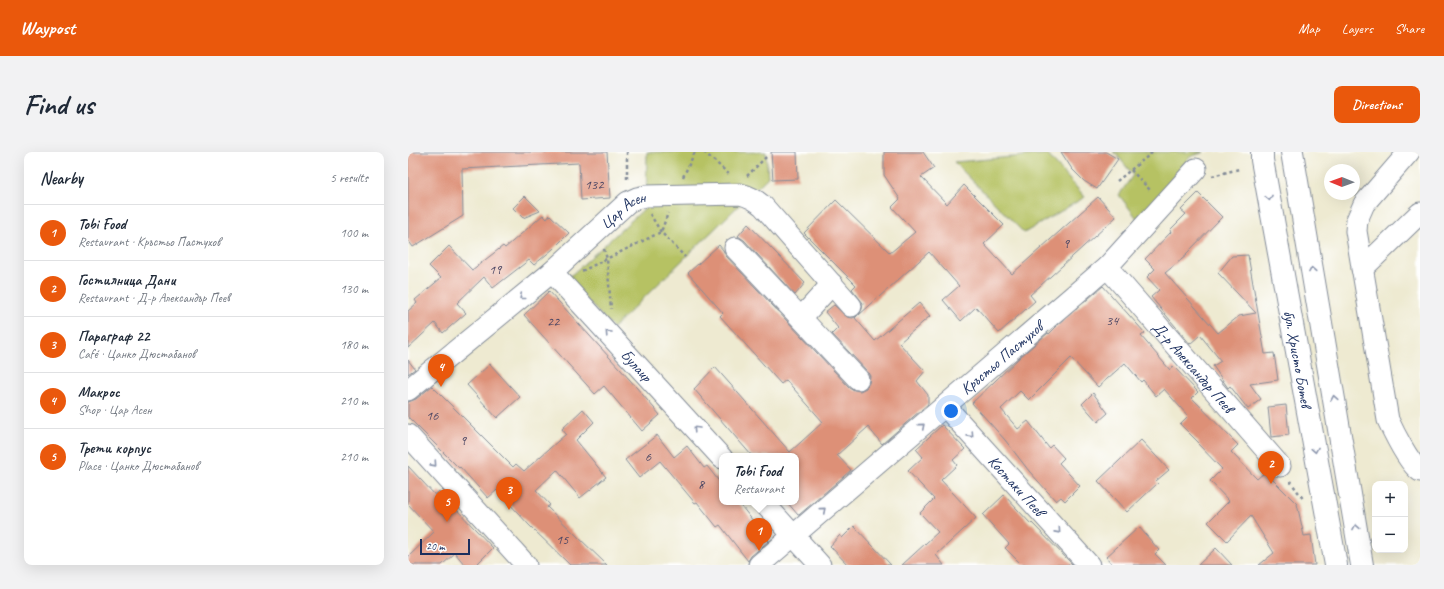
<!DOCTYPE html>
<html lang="en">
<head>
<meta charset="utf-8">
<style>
	:root { --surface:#fff; --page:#f2f2f3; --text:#1f2937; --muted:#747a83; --line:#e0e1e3; --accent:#ea580c }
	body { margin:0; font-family:Caveat,sans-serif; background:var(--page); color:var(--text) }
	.controls { position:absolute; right:12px; bottom:12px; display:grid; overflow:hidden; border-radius:8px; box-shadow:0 4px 16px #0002 }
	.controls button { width:36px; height:36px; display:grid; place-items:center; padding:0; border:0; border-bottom:1px solid var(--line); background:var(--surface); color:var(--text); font:20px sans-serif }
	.compass { position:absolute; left:916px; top:12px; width:36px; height:36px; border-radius:50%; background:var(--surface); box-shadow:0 4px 16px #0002; rotate:271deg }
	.scale { position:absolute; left:12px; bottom:10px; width:50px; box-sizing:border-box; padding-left:4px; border:2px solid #1b2f5e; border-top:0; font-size:11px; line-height:14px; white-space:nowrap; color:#1b2f5e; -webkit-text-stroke:3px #fff; paint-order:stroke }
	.you { position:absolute; left:543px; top:259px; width:14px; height:14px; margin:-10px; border:3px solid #fff; border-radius:50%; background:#1a73e8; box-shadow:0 0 0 6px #1a73e833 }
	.badge { display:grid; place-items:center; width:26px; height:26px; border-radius:50%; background:var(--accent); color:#fff; font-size:13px; font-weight:700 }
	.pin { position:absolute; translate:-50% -33px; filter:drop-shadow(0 1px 2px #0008) }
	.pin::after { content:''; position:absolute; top:21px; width:14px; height:12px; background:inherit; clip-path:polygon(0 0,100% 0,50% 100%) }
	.popup { position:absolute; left:311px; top:301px; width:80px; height:52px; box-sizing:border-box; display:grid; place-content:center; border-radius:8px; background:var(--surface); filter:drop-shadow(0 1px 3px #0005); font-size:13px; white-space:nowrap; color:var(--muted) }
	.popup b { font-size:15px; color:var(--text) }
	.popup::after { content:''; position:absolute; left:50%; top:100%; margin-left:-8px; border:8px solid transparent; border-top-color:var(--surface) }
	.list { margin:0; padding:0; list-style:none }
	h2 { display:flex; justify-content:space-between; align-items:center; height:52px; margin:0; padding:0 16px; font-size:17px }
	h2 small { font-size:13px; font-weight:400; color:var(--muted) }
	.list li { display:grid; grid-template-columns:26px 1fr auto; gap:12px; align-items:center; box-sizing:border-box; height:56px; padding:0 16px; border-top:1px solid var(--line) }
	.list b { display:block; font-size:15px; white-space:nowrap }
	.list p { margin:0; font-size:13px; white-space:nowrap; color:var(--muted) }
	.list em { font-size:13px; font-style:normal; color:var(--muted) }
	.map { position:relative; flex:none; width:1012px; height:413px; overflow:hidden; border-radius:8px }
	header { display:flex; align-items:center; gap:24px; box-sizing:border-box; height:56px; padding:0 20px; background:var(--accent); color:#fff }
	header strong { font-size:19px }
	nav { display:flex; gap:22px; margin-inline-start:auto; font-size:14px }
	.intro { display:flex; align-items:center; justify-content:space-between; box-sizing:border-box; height:96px; padding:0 24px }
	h1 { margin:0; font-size:28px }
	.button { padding:10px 18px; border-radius:8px; background:var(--accent); color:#fff; font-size:14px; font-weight:700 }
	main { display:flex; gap:24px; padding:0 24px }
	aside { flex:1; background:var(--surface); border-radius:8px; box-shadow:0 4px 16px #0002 }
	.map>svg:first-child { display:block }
</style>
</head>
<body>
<header>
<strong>Waypost</strong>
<nav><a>Map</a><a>Layers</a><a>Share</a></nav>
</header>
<div class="intro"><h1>Find us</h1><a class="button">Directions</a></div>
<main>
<aside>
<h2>Nearby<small>5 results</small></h2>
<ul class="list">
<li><span class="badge">1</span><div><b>Tobi Food</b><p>Restaurant · Кръстьо Пастухов</p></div><em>100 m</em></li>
<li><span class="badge">2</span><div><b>Гостилница Дани</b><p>Restaurant · Д-р Александър Пеев</p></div><em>130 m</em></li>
<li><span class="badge">3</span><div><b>Параграф 22</b><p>Café · Цанко Дюстабанов</p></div><em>180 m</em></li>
<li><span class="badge">4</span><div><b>Макрос</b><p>Shop · Цар Асен</p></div><em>210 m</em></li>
<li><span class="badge">5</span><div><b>Трети корпус</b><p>Place · Цанко Дюстабанов</p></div><em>210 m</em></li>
</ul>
</aside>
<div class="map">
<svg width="1012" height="413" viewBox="0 0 1012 413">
	<rect width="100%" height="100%" fill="#fff"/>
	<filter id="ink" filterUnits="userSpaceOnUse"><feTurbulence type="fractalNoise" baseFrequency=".025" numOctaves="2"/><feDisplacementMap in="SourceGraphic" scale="8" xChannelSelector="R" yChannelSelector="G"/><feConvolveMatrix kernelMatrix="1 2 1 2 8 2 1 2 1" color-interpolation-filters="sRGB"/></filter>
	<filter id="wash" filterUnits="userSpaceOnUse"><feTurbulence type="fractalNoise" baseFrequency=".012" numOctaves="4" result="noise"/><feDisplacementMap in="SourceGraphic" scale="16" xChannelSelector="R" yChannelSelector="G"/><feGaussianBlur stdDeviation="0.9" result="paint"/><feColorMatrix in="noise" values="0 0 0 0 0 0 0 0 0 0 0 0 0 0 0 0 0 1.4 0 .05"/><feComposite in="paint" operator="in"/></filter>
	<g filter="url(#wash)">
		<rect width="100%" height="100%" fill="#eeead1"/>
		<g fill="#b6c264" stroke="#687861">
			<polygon points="239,0 358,0 360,25 205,176 159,127 238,55"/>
			<polygon points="705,0 796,0 782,5 731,69 711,43 725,23 709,3"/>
			<polygon points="639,2 677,45 616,81 546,10"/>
		</g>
		<g id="blocks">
			<g fill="#dd9077">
				<polygon points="0,0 199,0 202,46 173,48 171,11 54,17 55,64 5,95 0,88"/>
				<polygon points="363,0 389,0 390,27 365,28"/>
				<polygon points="476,0 515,0 526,16 513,25 539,52 556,33 596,73 576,92 604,122 690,45 708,65 622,143 627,149 591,181 568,155 553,169 535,148 551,134 521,100 451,163 454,157 455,151 444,137 448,133 396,81 428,48 482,101 507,80 484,55 492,47 476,23"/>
				<polygon points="653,0 698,0 710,7 689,37 676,29 664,17"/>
				<polygon points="790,41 814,65 778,102 779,103 757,121 810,181 831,164 848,161 810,121 824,104 840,103 857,202 866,201 870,228 842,232 853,247 840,257 822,234 820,236 805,214 813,209 792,183 782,192 743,145 751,138 739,125 747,117 737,107 763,80 762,78 778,62 773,58"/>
				<polygon points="117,44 132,59 115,66 105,56"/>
				<polygon points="135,63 139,67 142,63 161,81 145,97 126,113 121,108 85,136 76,125 49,151 58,161 35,181 27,171 0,196 0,159 9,151 7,148 33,126 21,114 41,94 64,118 95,94 97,96"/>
				<polygon points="340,72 397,131 387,143 336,88 330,84"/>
				<polygon points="311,93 315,98 318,104 441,235 446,238 452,239 458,236 461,231 462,224 459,219 424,182 430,176 417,160 426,153 439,165 445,166 450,163 447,166 467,189 511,151 522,164 491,191 517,219 509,229 520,243 520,252 474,292 460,275 429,303 443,318 391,363 390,363 379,350 388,350 388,304 344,304 286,237 307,215 382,300 415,270 378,228 373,232 312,164 315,161 280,121"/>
				<polygon points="695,134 737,181 733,184 762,218 765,214 790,240 784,246 830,293 823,300 849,327 857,320 889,352 896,384 903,383 907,413 851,413 866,401 843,364 819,389 800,370 821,349 802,329 814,317 790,292 791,291 772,272 780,264 756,237 748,244 735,228 733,230 717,211 690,235 663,206 621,248 612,239 593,257 610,277 620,269 641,296 644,293 656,306 651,311 672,334 657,349 653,345 648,349 621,319 597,288 564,251 612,205 640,181 641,182 651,172"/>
				<polygon points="141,139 222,228 252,263 234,279 196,234 187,242 116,163"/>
				<polygon points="0,208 7,217 0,222"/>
				<polygon points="82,212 112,245 89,266 59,233"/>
				<polygon points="24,234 105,315 108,312 116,319 158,282 154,277 175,257 186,270 168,288 198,325 172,346 149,318 128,338 142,353 139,355 199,413 162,413 121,373 89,338 80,346 52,315 51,316 0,265 0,250 8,247"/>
				<polygon points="685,241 700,261 690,270 674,252"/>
				<polygon points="878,253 881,283 863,285 860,255"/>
				<polygon points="534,273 557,297 545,308 549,313 533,328 568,366 528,403 536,413 494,413 530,380 512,361 526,347 500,319 515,305 508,297"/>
				<polygon points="249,283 266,305 279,294 296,316 299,314 314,333 314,350 330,350 361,389 343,404 340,409 312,373 309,375 289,350 287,351 252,309 231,326 217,308"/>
				<polygon points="733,288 761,318 748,329 750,331 719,360 690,329"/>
				<polygon points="0,314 27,343 31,339 85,396 68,413 57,413 47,401 34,413 0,413 0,405 26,380 0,352"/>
				<polygon points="596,343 623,372 624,371 665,413 614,413 597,396 601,392 575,363"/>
				<polygon points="446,374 483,413 440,413 422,394 432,383 434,386"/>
				<polygon points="731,375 751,398 747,402 758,413 705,413 698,405"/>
				<polygon points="808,396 824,413 790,413"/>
			</g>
		</g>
	</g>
	<g filter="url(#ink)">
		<use href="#blocks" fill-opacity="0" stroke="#848c98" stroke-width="1"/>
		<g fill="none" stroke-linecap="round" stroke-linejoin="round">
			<g stroke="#848c98" stroke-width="23">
				<g id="minor">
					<path d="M1001,0L956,52L949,68L948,79L980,268C986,281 1001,311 1012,319"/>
					<polyline points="327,96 450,227"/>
					<path id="s1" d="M699,115L872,314"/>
					<polyline points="954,117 1012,61"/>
					<path id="s2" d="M144,120L314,306"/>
					<polyline points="393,166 424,132"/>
					<path id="s3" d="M0,238L144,120L220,50L229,46L238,44L332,42C341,44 348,48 355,54L443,154"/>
					<path id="s4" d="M537,254L681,413"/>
					<polyline points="0,283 118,413"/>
					<polyline points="355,350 412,413"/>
					<path id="s5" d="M351,413L699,115L788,17"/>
				</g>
			</g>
			<g stroke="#848c98" stroke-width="24">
				<g id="major">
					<path id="s6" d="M854,0V8L928,413"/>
					<polyline points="884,0 954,413"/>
				</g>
			</g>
			<g stroke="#848c98" stroke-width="2.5" stroke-dasharray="3 3" stroke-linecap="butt">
				<polyline points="219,0 219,30"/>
				<polyline points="296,0 322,23"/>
				<polyline points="723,18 743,39"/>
				<polyline points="339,24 358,5"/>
				<polyline points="804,24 831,17"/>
				<polyline points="275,25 287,0"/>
				<polyline points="709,29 745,0"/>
				<polyline points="242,62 253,80 277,105"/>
				<polyline points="196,97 199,107 203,157"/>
				<polyline points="174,119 253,80 260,61"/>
				<polyline points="882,329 896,348"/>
			</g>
			<use href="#minor" stroke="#fff" stroke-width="21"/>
			<use href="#major" stroke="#fff" stroke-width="22"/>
		</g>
		<defs><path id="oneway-chevron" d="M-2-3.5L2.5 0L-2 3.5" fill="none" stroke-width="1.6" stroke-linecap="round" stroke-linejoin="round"/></defs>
		<g stroke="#8d97ae">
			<use href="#oneway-chevron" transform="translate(861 46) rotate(79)"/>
			<use href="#oneway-chevron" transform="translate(904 118) rotate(-100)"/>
			<use href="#oneway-chevron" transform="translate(114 145) rotate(141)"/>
			<use href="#oneway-chevron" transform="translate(200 181) rotate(-133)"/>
			<use href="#oneway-chevron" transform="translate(926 246) rotate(-100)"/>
			<use href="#oneway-chevron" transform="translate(514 274) rotate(-40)"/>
			<use href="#oneway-chevron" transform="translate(288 277) rotate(-133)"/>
			<use href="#oneway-chevron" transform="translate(563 283) rotate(48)"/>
			<use href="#oneway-chevron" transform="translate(907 298) rotate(80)"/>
			<use href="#oneway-chevron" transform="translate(26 312) rotate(48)"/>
			<use href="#oneway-chevron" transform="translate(415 358) rotate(-40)"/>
			<use href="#oneway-chevron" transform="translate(948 375) rotate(-100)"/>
			<use href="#oneway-chevron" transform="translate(650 379) rotate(48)"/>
		</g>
	</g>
	<g text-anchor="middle" stroke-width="3.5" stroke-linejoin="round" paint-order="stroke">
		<g font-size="14" fill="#4c4764">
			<text x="186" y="37">132</text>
			<text x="658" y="96">9</text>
			<text x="87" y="122">19</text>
			<text x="704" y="173">34</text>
			<text x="145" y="174">22</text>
			<text x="24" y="268">16</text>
			<text x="55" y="293">9</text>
			<text x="240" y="309">6</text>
			<text x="293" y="337">8</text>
			<text x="154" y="392">15</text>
		</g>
		<g font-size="16" fill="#1b2f5e" stroke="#fff">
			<text dy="6" stroke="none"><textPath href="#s3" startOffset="281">Цар Асен</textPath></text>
			<text dy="6" stroke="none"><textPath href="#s5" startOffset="319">Кръстьо Пастухов</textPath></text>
			<text dy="6" stroke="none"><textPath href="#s6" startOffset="210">бул. Христо Ботев</textPath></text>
			<text dy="6" stroke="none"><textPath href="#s2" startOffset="126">Булаир</textPath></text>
			<text dy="6" stroke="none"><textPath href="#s1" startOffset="132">Д-р Александър Пеев</textPath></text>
			<text dy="6" stroke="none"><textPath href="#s4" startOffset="107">Костаки Пеев</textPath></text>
		</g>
	</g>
</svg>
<div class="controls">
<button>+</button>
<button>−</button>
</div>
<svg class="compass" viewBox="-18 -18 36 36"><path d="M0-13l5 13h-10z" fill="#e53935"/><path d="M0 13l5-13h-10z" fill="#747a83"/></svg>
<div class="scale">20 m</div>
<div class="you"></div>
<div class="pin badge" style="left:351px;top:399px">1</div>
<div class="popup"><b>Tobi Food</b>Restaurant</div>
<div class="pin badge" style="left:863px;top:332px">2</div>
<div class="pin badge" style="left:101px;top:358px">3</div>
<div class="pin badge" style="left:33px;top:235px">4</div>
<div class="pin badge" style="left:39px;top:370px">5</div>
</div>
</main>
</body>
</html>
